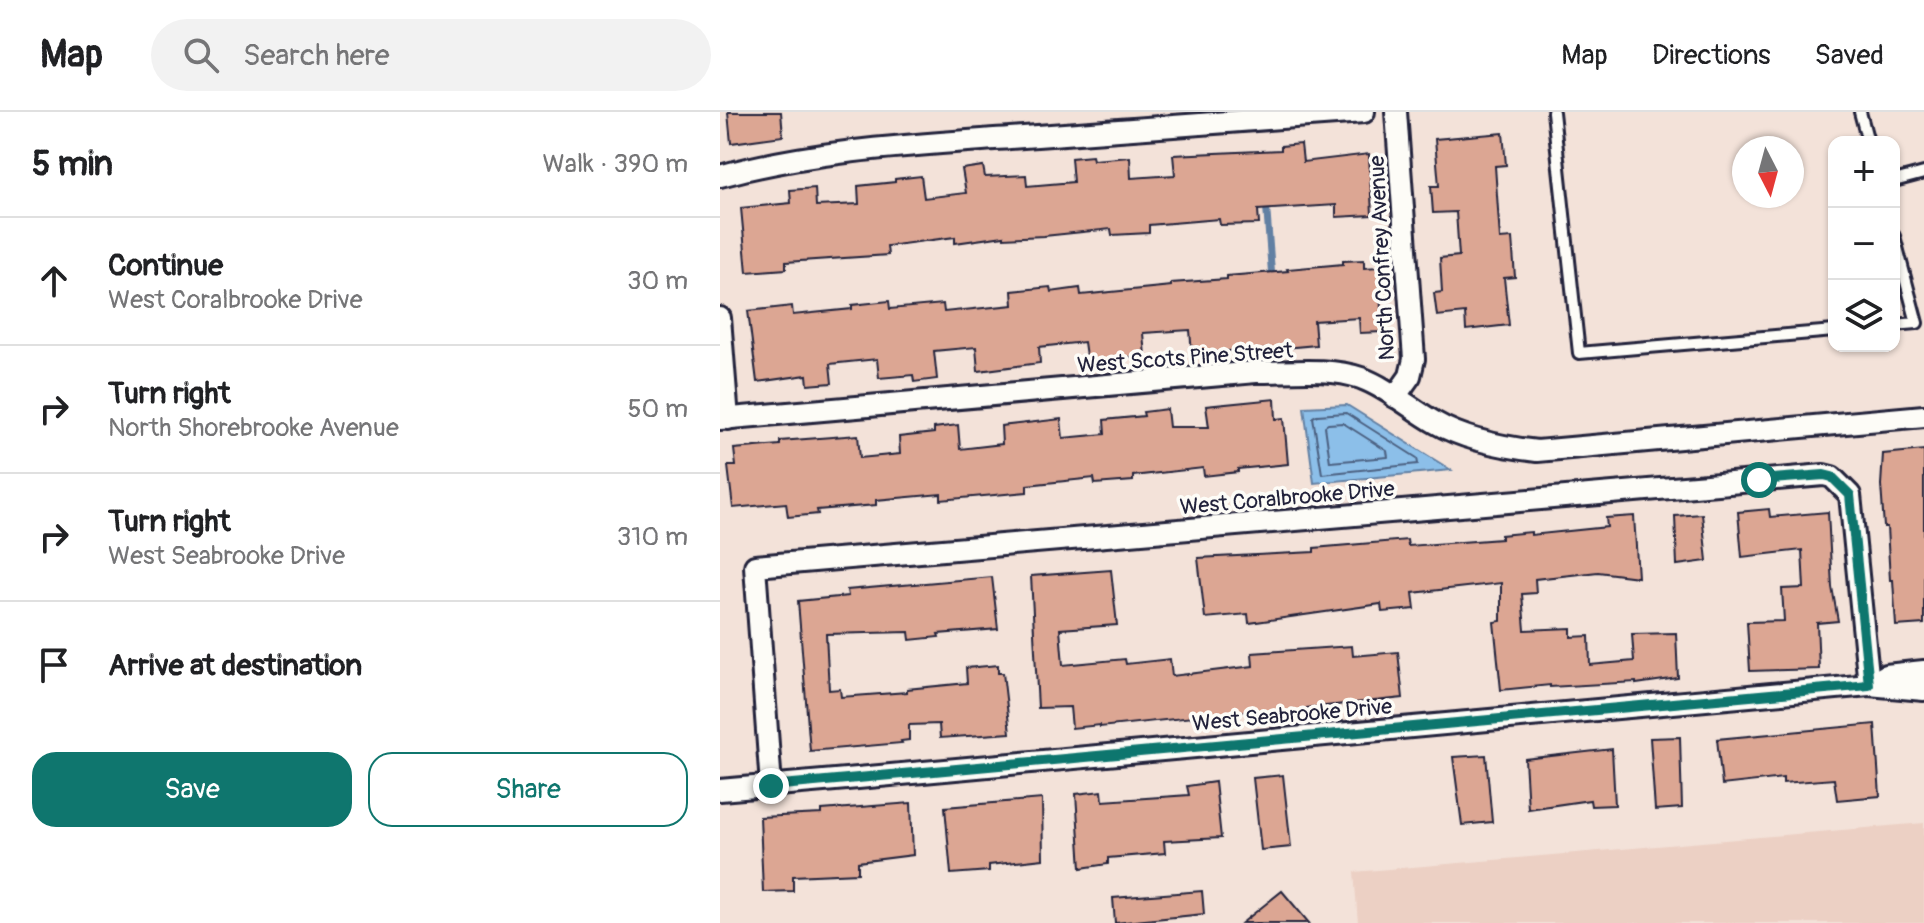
<!DOCTYPE html>
<html lang="en">
<head>
<meta charset="utf-8">
<style>
	:root { --surface:#fff; --page:#f2f2f2; --text:#202124; --muted:#757577; --line:#e0e0e0; --accent:#0f766e }
	body { margin:0; font-family:Pangolin,sans-serif; background:var(--page); color:var(--text) }
	.controls { position:absolute; right:24px; top:24px; display:grid; overflow:hidden; border-radius:16px; box-shadow:0 2px 6px #0004 }
	.controls button { width:72px; height:72px; display:grid; place-items:center; padding:0; border:0; border-bottom:2px solid var(--line); background:var(--surface); color:var(--text); font:40px sans-serif }
	.compass { position:absolute; left:1012px; top:24px; width:72px; height:72px; border-radius:50%; background:var(--surface); box-shadow:0 2px 6px #0004; rotate:174deg }
	.stop { position:absolute; width:24px; height:24px; margin:-18px; border:6px solid #0f766e; border-radius:50%; background:#fff }
	.stop.end { background:#0f766e; border-color:#fff; box-shadow:0 2px 8px #0008 }
	.list { margin:0; padding:0; list-style:none }
	h2 { display:flex; justify-content:space-between; align-items:center; height:104px; margin:0; padding:0 32px; font-size:34px }
	h2 small { font-size:26px; font-weight:400; color:var(--muted) }
	.list li { display:grid; grid-template-columns:52px 1fr auto; gap:24px; align-items:center; box-sizing:border-box; height:128px; padding:0 32px; border-top:2px solid var(--line) }
	.list b { display:block; font-size:30px; white-space:nowrap }
	.list p { margin:0; font-size:26px; white-space:nowrap; color:var(--muted) }
	.list em { font-size:26px; font-style:normal; color:var(--muted) }
	.actions { display:flex; gap:16px; padding:24px 32px }
	.actions a { flex:1; padding:18px 0; border:2px solid var(--accent); border-radius:24px; text-align:center; font-size:28px; color:var(--accent) }
	.actions .main { background:var(--accent); color:#fff }
	.icon { flex:none; width:44px; height:44px; fill:none; stroke:currentColor; stroke-width:2; stroke-linecap:round; stroke-linejoin:round }
	.map { position:relative; flex:none; width:1204px; height:811px; overflow:hidden }
	header { display:flex; align-items:center; gap:48px; box-sizing:border-box; height:112px; padding:0 40px; background:var(--surface); border-bottom:2px solid var(--line) }
	header strong { font-size:38px }
	nav { display:flex; gap:44px; margin-inline-start:auto; font-size:28px }
	.search { width:560px; height:72px; background:var(--page); display:flex; align-items:center; gap:20px; box-sizing:border-box; padding:0 28px; border-radius:44px; color:var(--muted); font-size:30px }
	main { display:flex }
	aside { flex:1; background:var(--surface) }
	.map>svg:first-child { display:block }
</style>
</head>
<body>
<header>
<strong>Map</strong>
<div class="search"><svg class="icon" aria-label="search" viewBox="0 0 24 24"><circle cx="10" cy="10" r="6"/><path d="M15 15l6 6"/></svg>Search here</div>
<nav><a>Map</a><a>Directions</a><a>Saved</a></nav>
</header>
<main>
<aside>
<h2>5 min<small>Walk · 390 m</small></h2>
<ul class="list">
<li><svg class="icon" aria-label="ahead" viewBox="0 0 24 24"><path d="M12 20V5M6 11l6-6 6 6"/></svg><div><b>Continue</b><p>West Coralbrooke Drive</p></div><em>30 m</em></li>
<li><svg class="icon" aria-label="right" viewBox="0 0 24 24"><path d="M7 20v-9h11M14 6l5 5-5 5"/></svg><div><b>Turn right</b><p>North Shorebrooke Avenue</p></div><em>50 m</em></li>
<li><svg class="icon" aria-label="right" viewBox="0 0 24 24"><path d="M7 20v-9h11M14 6l5 5-5 5"/></svg><div><b>Turn right</b><p>West Seabrooke Drive</p></div><em>310 m</em></li>
<li><svg class="icon" aria-label="arrive" viewBox="0 0 24 24"><path d="M6 21V4h12l-3 4 3 4H6"/></svg><div><b>Arrive at destination</b></div></li>
</ul>
<div class="actions"><a class="main">Save</a><a>Share</a></div>
</aside>
<div class="map">
<svg width="1204" height="811" viewBox="0 0 1204 811">
	<rect width="100%" height="100%" fill="#f3e2d9"/>
	<filter id="ink" filterUnits="userSpaceOnUse"><feTurbulence type="fractalNoise" baseFrequency=".0125" numOctaves="2"/><feDisplacementMap in="SourceGraphic" scale="16" xChannelSelector="R" yChannelSelector="G"/><feConvolveMatrix kernelMatrix="1 2 1 2 8 2 1 2 1" color-interpolation-filters="sRGB"/></filter>
	<g filter="url(#ink)">
		<polygon fill="#ecd0c4" points="1204,711 1204,811 638,811 634,760"/>
		<polygon fill="#8cbfe9" stroke="#6280a3" stroke-width="2" points="627,293 731,358 594,371 584,295"/>
		<g fill="none" stroke-linecap="round" stroke-linejoin="round">
			<g stroke="#4c6181" stroke-width="2">
				<polygon points="626,301 697,346 698,352 602,362 593,305 597,303"/>
				<polygon points="623,311 667,339 668,345 610,350 605,314 608,312"/>
			</g>
			<polyline stroke="#6280a3" stroke-width="7" points="546,88 552,167"/>
		</g>
		<g fill="#dca693" stroke="#22223b" stroke-width="2">
			<polygon points="8,0 61,0 63,24 11,31"/>
			<polygon points="783,21 786,53 775,54 780,127 792,126 795,165 784,166 789,213 746,218 745,201 717,204 714,181 722,180 720,146 739,144 736,100 713,101 711,74 719,74 715,27"/>
			<polygon points="581,32 583,50 649,42 652,103 616,105 616,93 538,98 539,112 500,113 499,107 429,113 429,121 392,123 391,117 324,124 284,126 284,124 235,131 235,125 167,134 168,143 66,150 66,157 27,160 21,96 71,91 70,78 95,76 96,94 139,92 138,74 175,70 175,67 201,64 204,86 246,81 242,57 263,54 265,65 306,63 307,74 353,70 351,46 372,44 373,48 410,45 411,66 455,63 453,43 561,38 561,34"/>
			<polygon points="644,148 644,156 659,155 662,220 640,221 639,206 594,209 596,233 542,238 542,240 520,242 520,238 472,242 470,218 423,221 425,244 390,246 390,248 367,251 364,230 319,235 320,251 258,259 256,235 214,239 217,267 194,270 193,263 159,266 157,247 110,252 112,271 88,273 87,263 37,270 28,199 72,194 73,203 132,197 132,193 169,189 170,197 223,192 224,200 293,193 292,179 330,175 331,180 360,176 361,183 451,174 451,171 507,167 507,164 568,159 567,157 623,152 623,149"/>
			<polygon points="555,287 556,307 564,306 568,352 518,357 518,360 484,364 483,356 413,364 413,369 375,372 374,366 307,373 307,380 221,388 221,382 156,388 156,393 97,398 98,402 68,405 66,391 13,396 8,354 16,354 14,337 60,333 60,329 138,323 140,346 180,342 179,325 214,321 214,316 238,313 240,337 282,332 281,314 341,307 343,326 385,322 384,308 424,304 423,300 447,297 449,315 489,315 486,294"/>
			<polygon points="1204,338 1204,512 1176,514 1173,468 1170,468 1167,415 1164,415 1161,373 1163,342"/>
			<polygon points="1049,397 1050,405 1108,400 1112,475 1118,509 1097,511 1099,557 1030,559 1027,510 1064,509 1062,477 1084,476 1082,438 1022,445 1018,400"/>
			<polygon points="982,402 987,449 957,453 955,404"/>
			<polygon points="914,404 918,465 878,460 815,467 816,481 802,482 805,518 851,516 851,525 869,524 870,553 914,549 912,522 956,521 958,566 916,572 916,570 830,575 830,573 781,578 774,510 781,509 781,471 693,481 695,497 662,500 661,492 529,511 528,502 485,506 478,446 594,440 594,436 687,428 688,434 781,427 781,423 811,420 811,423 887,415 886,406"/>
			<polygon points="391,458 397,513 340,517 343,553 405,547 406,552 450,547 452,564 533,554 532,541 632,534 633,544 678,540 683,586 587,596 588,602 566,604 565,599 538,601 538,598 380,615 380,613 352,616 350,595 318,596 311,464"/>
			<polygon points="272,465 278,517 218,522 219,525 190,528 189,520 106,522 109,578 120,577 121,585 187,580 187,577 247,571 246,556 278,553 278,561 283,561 290,621 220,626 219,612 189,613 189,628 181,629 182,631 90,639 78,489 128,484 127,478"/>
			<polygon points="1155,612 1160,684 1117,688 1114,667 1063,671 1063,666 1002,673 997,627"/>
			<polygon points="960,625 962,696 935,698 930,626"/>
			<polygon points="892,637 895,693 871,694 870,688 808,697 805,647"/>
			<polygon points="766,643 772,710 742,713 733,645"/>
			<polygon points="563,663 571,735 541,738 533,666"/>
			<polygon points="495,670 501,726 444,729 445,741 388,746 388,752 361,756 356,682 382,679 383,689 469,683 467,674"/>
			<polygon points="322,687 323,747 269,753 269,759 231,762 225,695"/>
			<polygon points="191,691 193,743 138,750 138,761 73,764 73,779 43,780 40,705 102,702 102,698"/>
			<polygon points="482,779 484,802 395,811 393,786"/>
			<polygon points="562,779 589,811 522,811"/>
		</g>
		<g fill="none" stroke-linecap="round" stroke-linejoin="round">
			<g stroke="#22223b" stroke-width="16">
				<g id="lane">
					<polyline points="833,0 859,241 1114,219"/>
					<polyline points="1140,0 1148,30"/>
					<polyline points="1174,69 1204,61"/>
					<polyline points="1174,124 1197,211 1174,213"/>
				</g>
			</g>
			<g stroke="#22223b" stroke-width="26">
				<g id="street">
					<path d="M0,64C94,38 194,33 290,26C408,17 526,9 644,0"/>
					<polyline points="0,206 8,307"/>
					<polyline points="675,285 690,264 694,247 676,0"/>
					<path d="M0,307L536,260C570,260 609,255 641,266C668,276 691,297 716,311C745,328 783,335 817,339L1204,304"/>
					<polyline points="1204,559 1166,563 1149,573 1204,578"/>
					<polyline points="0,678 138,666 1149,573 1130,383 1112,365 1104,363 35,454 51,674"/>
				</g>
			</g>
			<use href="#lane" stroke="#fdfcf7" stroke-width="10"/>
			<use href="#street" stroke="#fdfcf7" stroke-width="20"/>
		</g>
	</g>
	<g fill="none" stroke-linecap="round" stroke-linejoin="round" filter="url(#ink)">
		<polyline stroke="#0f766e" stroke-width="10" points="51,674 1149,573 1130,383 1112,365 1104,363 1039,368"/>
	</g>
	<g text-anchor="middle" stroke-width="7" stroke-linejoin="round" paint-order="stroke">
		<g font-size="22" fill="#22223b" stroke="#fdfcf7">
			<text transform="translate(661 146) rotate(-93)" y="8">North Confrey Avenue</text>
			<text transform="translate(465 245) rotate(-4)" y="8">West Scots Pine Street</text>
			<text transform="translate(567 385) rotate(-5)" y="8">West Coralbrooke Drive</text>
			<text transform="translate(572 602) rotate(-5)" y="8">West Seabrooke Drive</text>
		</g>
	</g>
</svg>
<div class="controls">
<button>+</button>
<button>−</button>
<button><svg class="icon" aria-label="layers" viewBox="0 0 24 24"><path d="M12 4l9 5-9 5-9-5zM3 14l9 5 9-5"/></svg></button>
</div>
<svg class="compass" viewBox="-18 -18 36 36"><path d="M0-13l5 13h-10z" fill="#e53935"/><path d="M0 13l5-13h-10z" fill="#757577"/></svg>
<div class="stop" style="left:1039px;top:368px"></div>
<div class="stop end" style="left:51px;top:674px"></div>
</div>
</main>
</body>
</html>
